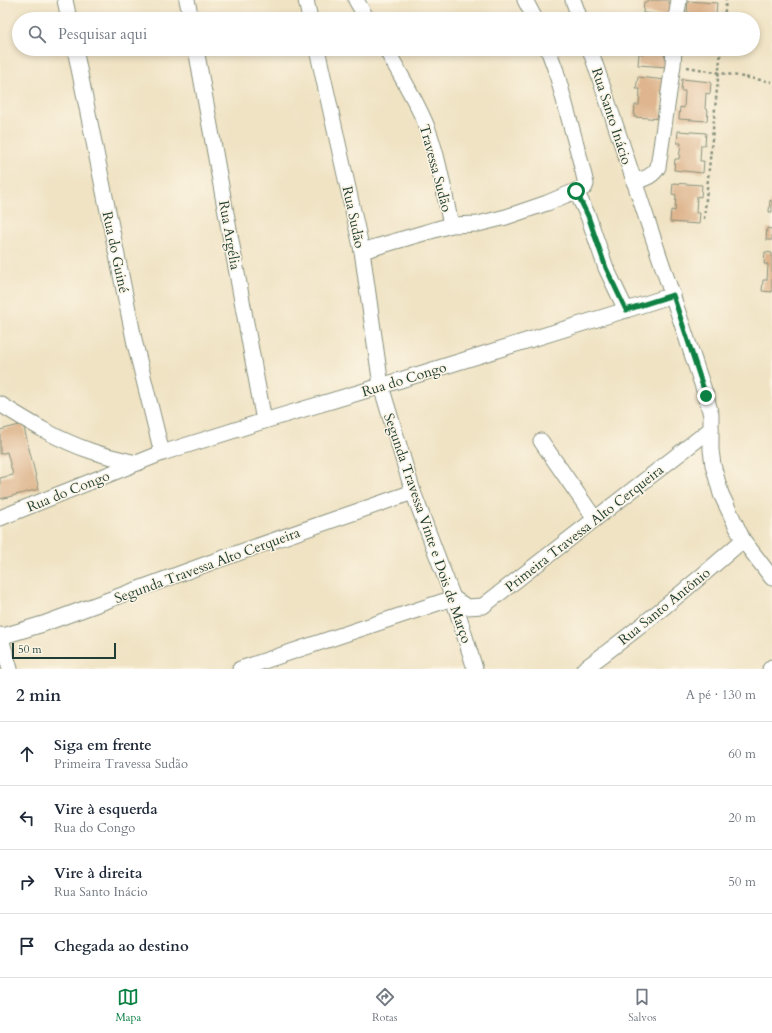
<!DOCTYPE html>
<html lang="pt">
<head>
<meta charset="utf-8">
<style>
	:root { --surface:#fff; --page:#f2f2f3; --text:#1f2937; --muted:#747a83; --line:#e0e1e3; --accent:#0b8043 }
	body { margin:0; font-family:Cardo,serif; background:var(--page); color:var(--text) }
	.scale { position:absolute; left:12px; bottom:10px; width:104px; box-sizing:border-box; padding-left:4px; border:2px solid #1f3d34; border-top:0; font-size:11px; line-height:14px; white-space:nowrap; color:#1f3d34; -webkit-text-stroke:3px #fcf5e5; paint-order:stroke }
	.stop { position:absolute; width:12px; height:12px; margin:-9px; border:3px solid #0b8043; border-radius:50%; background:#fff }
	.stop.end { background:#0b8043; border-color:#fff; box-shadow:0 1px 4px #0008 }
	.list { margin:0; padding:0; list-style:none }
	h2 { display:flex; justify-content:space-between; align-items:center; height:52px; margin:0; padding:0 16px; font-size:17px }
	h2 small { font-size:13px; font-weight:400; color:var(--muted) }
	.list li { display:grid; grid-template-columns:26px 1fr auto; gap:12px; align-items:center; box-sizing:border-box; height:64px; padding:0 16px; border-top:1px solid var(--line) }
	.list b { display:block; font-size:15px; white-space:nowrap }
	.list p { margin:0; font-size:13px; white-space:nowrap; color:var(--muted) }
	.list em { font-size:13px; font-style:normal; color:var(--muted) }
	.icon { flex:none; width:22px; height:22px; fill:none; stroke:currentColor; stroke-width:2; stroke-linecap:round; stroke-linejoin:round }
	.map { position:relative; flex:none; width:772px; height:669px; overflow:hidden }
	.search { position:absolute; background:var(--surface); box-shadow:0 2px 6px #0003; left:12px; right:12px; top:12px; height:44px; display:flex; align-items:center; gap:10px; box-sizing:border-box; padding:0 14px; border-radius:22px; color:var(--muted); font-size:15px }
	.sheet { height:308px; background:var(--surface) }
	nav { display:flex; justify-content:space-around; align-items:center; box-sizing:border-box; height:56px; border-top:1px solid var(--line); background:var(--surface); font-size:11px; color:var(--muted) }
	nav a { display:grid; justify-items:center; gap:2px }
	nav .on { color:var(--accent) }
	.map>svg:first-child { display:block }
</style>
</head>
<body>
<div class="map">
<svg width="772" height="669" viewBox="0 0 772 669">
	<rect width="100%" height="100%" fill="#fcf5e5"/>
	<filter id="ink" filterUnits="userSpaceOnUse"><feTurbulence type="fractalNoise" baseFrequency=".025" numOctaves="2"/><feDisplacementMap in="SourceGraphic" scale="8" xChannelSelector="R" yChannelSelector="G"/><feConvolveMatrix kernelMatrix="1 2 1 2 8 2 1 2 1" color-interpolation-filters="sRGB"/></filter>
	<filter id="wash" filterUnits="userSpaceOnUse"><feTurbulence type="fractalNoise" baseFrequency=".012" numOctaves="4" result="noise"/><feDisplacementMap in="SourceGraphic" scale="16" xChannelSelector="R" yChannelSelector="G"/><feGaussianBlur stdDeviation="0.9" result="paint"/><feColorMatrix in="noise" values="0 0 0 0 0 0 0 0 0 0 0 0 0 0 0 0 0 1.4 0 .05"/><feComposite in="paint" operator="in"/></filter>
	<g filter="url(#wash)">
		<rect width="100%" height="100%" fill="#f0e3c4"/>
		<g id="blocks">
			<g fill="#deb58e">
				<polygon points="648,0 669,0 669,4 673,4 671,16 643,13 644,2 648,2"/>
				<polygon points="688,1 717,3 716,15 712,14 712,19 691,19 691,13 687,12"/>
				<polygon points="644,49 665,49 664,56 668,56 667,67 638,65 639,53 643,54"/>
				<polygon points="638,77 666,80 665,91 661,91 660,107 663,119 634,117 635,105 639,105 640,89 636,89"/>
				<polygon points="682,79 711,82 710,94 706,93 705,109 708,110 707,121 679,119 680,107 684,108 685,91 681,91"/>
				<polygon points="678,131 706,133 705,145 701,145 700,161 704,161 703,173 674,170 675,159 679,159 681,143 677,143"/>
				<polygon points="673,183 702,185 701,197 697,196 696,213 700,213 699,224 670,222 671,210 675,211 676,195 672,194"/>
				<polygon points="770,200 772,201 772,212 769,212"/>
				<polygon points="767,228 772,229 772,240 766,240"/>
				<polygon points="765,252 772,253 772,292 762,291 763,280 767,280 768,264 764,264"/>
				<polygon points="23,424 39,489 0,499 0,478 13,475 7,452 0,454 0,430"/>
			</g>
		</g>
	</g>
	<g filter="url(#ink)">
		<use href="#blocks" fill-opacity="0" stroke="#88907c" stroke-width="1"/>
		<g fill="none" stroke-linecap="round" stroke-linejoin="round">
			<g stroke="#88907c" stroke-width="17">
				<g id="minor">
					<polyline points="65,0 69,19"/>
					<polyline points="187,0 191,19"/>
					<polyline points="306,0 310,19"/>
					<polyline points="356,0 367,19"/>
					<polyline points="525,0 535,19"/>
					<polyline points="573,0 580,19"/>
					<polyline points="676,19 679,0"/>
					<polyline points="75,49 135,344 162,453"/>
					<polyline points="196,49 264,421"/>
					<polyline points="317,49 362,251 381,386 413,492 453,598 475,669"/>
					<path d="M386,49C400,74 416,100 427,127C439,159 444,192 451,225"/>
					<polyline points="590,49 706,396 711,415 711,450 713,465 721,494 743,540 772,578"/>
					<path d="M634,182C643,179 653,177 658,167L673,65L674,49"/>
					<polyline points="576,191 588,216 606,268 626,310"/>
					<polyline points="362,251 451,225 478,224 506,217 547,203 585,187 586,184 579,155 556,71 548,49"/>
					<path d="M0,404C29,422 58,440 91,451C105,456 121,459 136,463"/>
					<polyline points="541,441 595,519"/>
					<polyline points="0,518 162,453 264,421 381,386 626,310 673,295"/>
					<polyline points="0,635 10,669"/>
					<polyline points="0,637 43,624 212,562 413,492"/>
					<polyline points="240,669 453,598 467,607 483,606 711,429"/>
					<path d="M584,669C639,629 692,585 743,540"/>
					<polyline points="770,669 772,667"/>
				</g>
			</g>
			<g stroke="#88907c" stroke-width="2.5" stroke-dasharray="3 3" stroke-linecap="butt">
				<polyline points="724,19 726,0"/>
				<polyline points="687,67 772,82"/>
				<polyline points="704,219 721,49"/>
			</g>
			<use href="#minor" stroke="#fff" stroke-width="15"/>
		</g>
	</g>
	<g fill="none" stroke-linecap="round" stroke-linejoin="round" filter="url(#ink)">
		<polyline stroke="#0b8043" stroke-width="5" points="576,191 588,216 606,268 626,310 673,295 706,396"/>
	</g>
	<g text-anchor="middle" stroke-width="3" stroke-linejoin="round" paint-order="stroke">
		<g font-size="14" fill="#1f3d34" stroke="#fcf5e5">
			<text transform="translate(612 116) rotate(72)" y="5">Rua Santo Inácio</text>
			<text transform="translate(436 168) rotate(75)" y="5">Travessa Sudão</text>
			<text transform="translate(354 217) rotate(78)" y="5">Rua Sudão</text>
			<text transform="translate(230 235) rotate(80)" y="5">Rua Argélia</text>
			<text transform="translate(116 252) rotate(78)" y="5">Rua do Guiné</text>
			<text transform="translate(404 379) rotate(-17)" y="5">Rua do Congo</text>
			<text transform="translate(68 491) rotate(-22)" y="5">Rua do Congo</text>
			<text transform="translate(428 528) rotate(71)" y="5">Segunda Travessa Vinte e Dois de Março</text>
			<text transform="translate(584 528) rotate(-38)" y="5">Primeira Travessa Alto Cerqueira</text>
			<text transform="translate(207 565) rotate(-20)" y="5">Segunda Travessa Alto Cerqueira</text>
			<text transform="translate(664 606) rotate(-39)" y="5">Rua Santo Antônio</text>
		</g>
	</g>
</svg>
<div class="scale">50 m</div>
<div class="stop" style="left:576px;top:191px"></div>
<div class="stop end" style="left:706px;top:396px"></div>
<div class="search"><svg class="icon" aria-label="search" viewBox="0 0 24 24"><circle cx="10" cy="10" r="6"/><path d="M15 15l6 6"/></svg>Pesquisar aqui</div>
</div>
<section class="sheet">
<h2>2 min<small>A pé · 130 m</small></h2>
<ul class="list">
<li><svg class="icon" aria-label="ahead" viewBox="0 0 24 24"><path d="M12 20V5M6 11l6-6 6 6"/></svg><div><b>Siga em frente</b><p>Primeira Travessa Sudão</p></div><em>60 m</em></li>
<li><svg class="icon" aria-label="left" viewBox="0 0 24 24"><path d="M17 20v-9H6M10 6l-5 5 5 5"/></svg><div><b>Vire à esquerda</b><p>Rua do Congo</p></div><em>20 m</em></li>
<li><svg class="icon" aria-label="right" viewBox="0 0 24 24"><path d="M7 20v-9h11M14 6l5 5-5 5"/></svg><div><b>Vire à direita</b><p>Rua Santo Inácio</p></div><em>50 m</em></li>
<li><svg class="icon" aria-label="arrive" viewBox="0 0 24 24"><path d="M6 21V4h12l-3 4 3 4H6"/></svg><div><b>Chegada ao destino</b></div></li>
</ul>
</section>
<nav>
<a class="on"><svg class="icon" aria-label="map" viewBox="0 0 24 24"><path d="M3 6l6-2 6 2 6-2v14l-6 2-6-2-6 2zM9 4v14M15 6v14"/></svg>Mapa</a>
<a><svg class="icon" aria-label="directions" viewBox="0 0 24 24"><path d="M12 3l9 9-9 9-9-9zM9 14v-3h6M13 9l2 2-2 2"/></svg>Rotas</a>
<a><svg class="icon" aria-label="saved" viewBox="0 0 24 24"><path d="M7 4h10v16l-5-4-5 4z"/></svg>Salvos</a>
</nav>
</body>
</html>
